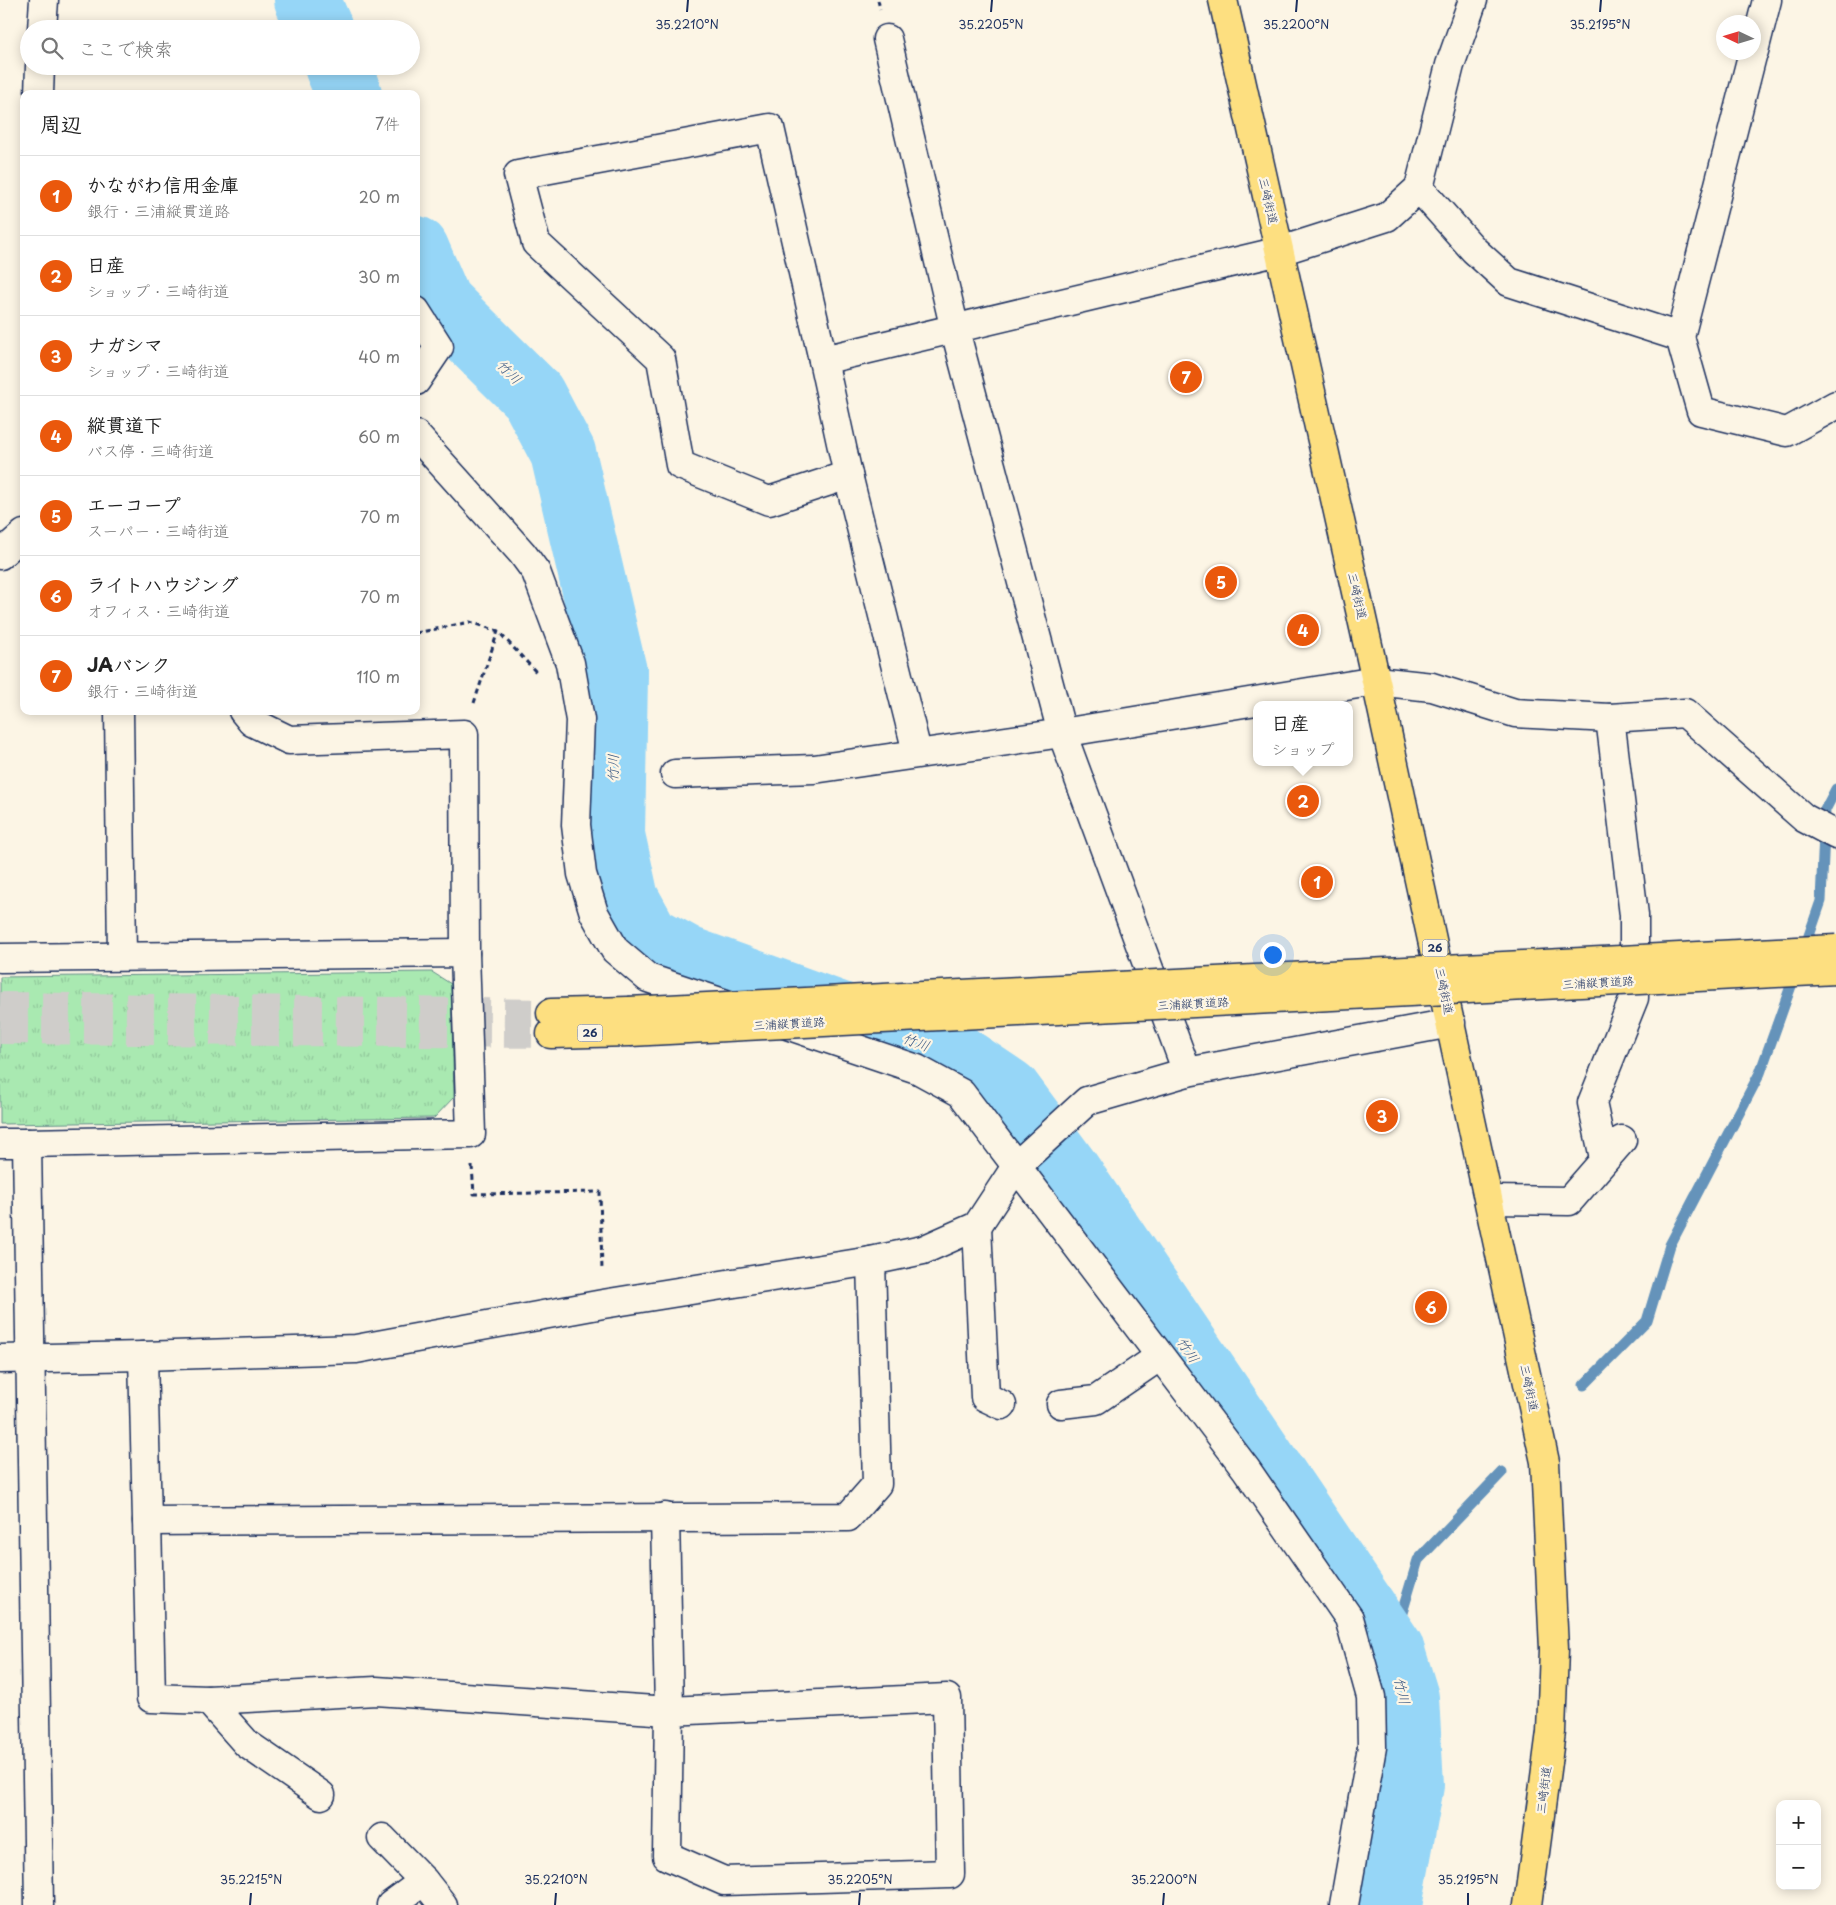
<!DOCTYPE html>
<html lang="ja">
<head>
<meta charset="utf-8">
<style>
	:root { --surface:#fff; --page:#f6f6f6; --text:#222; --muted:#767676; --line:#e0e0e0; --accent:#ea580c }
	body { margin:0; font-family:"Playpen Sans","Klee One",sans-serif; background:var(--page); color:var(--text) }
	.controls { position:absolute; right:15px; bottom:15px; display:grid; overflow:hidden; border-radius:10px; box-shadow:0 2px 12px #0003 }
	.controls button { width:45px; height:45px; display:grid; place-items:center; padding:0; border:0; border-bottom:1px solid var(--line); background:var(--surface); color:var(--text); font:25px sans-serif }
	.compass { position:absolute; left:1716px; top:15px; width:45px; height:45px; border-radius:50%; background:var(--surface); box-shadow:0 2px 12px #0003; rotate:274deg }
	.you { position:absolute; left:1272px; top:954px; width:18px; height:18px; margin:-12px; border:4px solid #fff; border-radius:50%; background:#1a73e8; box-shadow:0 0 0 8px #1a73e833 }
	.badge { display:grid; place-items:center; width:32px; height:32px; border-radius:50%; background:var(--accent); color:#fff; font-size:16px; font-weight:700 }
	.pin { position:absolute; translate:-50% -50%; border:2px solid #fff; box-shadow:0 1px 5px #0006 }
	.popup { position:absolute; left:1253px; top:701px; width:100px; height:65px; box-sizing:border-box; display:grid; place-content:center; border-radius:10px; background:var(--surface); filter:drop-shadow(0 1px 4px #0005); font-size:16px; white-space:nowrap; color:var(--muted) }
	.popup b { font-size:19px; color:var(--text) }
	.popup::after { content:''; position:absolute; left:50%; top:100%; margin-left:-10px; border:10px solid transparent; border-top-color:var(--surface) }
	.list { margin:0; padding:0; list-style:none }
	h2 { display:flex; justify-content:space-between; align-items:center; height:65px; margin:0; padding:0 20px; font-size:21px }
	h2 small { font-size:16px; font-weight:400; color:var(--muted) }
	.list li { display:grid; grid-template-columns:32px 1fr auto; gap:15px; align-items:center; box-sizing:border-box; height:80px; padding:0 20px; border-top:1px solid var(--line) }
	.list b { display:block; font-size:19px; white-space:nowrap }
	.list p { margin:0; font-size:16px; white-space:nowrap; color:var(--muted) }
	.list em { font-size:16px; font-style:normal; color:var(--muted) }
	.icon { flex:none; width:28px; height:28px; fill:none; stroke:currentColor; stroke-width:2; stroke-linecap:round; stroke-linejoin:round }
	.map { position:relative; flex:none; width:1836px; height:1905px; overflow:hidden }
	.search { position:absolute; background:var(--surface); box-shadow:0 2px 12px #0003; left:20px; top:20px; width:400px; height:55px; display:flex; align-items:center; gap:12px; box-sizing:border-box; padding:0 18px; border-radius:28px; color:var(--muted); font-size:19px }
	.panel { position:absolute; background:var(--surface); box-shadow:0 2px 12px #0003; left:20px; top:90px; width:400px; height:625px; border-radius:10px }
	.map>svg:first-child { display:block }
</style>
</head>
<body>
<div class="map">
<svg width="1836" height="1905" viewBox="0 0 1836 1905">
	<defs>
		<pattern id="grass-tufts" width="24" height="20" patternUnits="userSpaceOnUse" patternTransform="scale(1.25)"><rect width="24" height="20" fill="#a9e9b1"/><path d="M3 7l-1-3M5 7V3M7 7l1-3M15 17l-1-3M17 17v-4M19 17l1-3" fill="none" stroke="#91c89b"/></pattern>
	</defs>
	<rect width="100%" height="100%" fill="#fcf5e5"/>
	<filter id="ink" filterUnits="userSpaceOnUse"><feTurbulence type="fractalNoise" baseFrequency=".02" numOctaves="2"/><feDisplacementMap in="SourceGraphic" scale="10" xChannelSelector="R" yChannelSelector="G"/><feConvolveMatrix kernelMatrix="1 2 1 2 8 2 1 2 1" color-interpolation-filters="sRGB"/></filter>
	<g filter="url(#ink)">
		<polygon fill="url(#grass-tufts)" stroke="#628c88" points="432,972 451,984 454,1097 434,1118 0,1124 0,977"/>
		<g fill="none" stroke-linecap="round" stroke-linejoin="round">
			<g stroke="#6593ba" stroke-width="11">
				<polyline points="1804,950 1821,901 1825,810 1836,789"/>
				<polyline points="1584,1385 1647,1321 1670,1245 1760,1073 1796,972"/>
				<polyline points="1391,1649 1418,1560 1502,1472"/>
			</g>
			<g stroke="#96d6f7" stroke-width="66">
				<polyline points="307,0 320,29"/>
				<polyline points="337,66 349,94"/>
				<polyline points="416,249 439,303 533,396 563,453 615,676 612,835 626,899 647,937 687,959 959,1058 1008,1091 1068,1172 1391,1649 1406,1698 1411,1785 1389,1905"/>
			</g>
			<g stroke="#cfcdca" stroke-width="28" stroke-dasharray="28 14" stroke-linecap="butt">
				<polyline points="0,1006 551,1013"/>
				<polyline points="0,1030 551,1034"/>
			</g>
			<g stroke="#1b2f5e" stroke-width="31">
				<g id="minor">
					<polyline points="42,29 44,0"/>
					<polyline points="887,39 955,330 1062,733 1187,1072"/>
					<polyline points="1754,51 1767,0"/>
					<polyline points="39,94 40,66"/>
					<polyline points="1419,188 1450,65 1473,0"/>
					<polyline points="416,311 439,347 416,381"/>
					<polyline points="1680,337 1701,411 1787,432 1836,405"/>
					<polyline points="823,360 848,475"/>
					<polyline points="416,435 522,553 536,572 570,663 580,720 576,825 582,874 594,913 615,950 648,978 729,1005"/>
					<polyline points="0,555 24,534"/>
					<polyline points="119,711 122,956"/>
					<polyline points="243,711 252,722 289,740 464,734 465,953"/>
					<polyline points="917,752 848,475 769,501 680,465 661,359 536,243 518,175 770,128 823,360 1280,251 1387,217 1419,188 1474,250 1509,282 1680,337 1753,52"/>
					<polyline points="675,774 814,769 1062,733 1376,681 1432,687 1515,713 1610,718 1685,713 1804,818 1836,835"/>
					<polyline points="0,958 465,953 471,1134 27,1143 39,1905"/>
					<polyline points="784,1024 917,1069 961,1093 1246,1469 1349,1618 1371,1697 1372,1747 1344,1905"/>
					<polyline points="0,1143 27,1143"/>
					<polyline points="1604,1158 1592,1103 1634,998 1634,915 1610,718"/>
					<polyline points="1489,1200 1569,1201 1622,1140"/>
					<polyline points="977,1226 985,1397 1002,1405"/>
					<polyline points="143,1356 147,1521 848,1517 877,1484 871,1261"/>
					<polyline points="0,1359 143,1356 356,1349 603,1304 871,1261 923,1250 977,1226 1017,1165 1087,1101 1187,1072 1451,1023"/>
					<polyline points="1061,1404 1096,1400 1159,1357"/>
					<polyline points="147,1521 151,1698 208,1700 376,1691 669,1711 665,1517"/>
					<polygon points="947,1698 950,1874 724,1881 667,1856 669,1711"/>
					<polyline points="208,1700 247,1744 321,1795"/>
					<polyline points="382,1838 424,1881 391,1905"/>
					<polyline points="424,1881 443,1905"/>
				</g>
			</g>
			<g stroke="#1b2f5e" stroke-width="31">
				<polyline id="major" points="1223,0 1376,681 1545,1462 1554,1649 1551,1732 1528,1905"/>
			</g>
			<g stroke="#1b2f5e" stroke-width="31">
				<g id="highway">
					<polyline points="551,1013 629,1011"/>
					<polyline points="551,1034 630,1032"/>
				</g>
			</g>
			<g stroke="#1b2f5e" stroke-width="3" stroke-dasharray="5 4" stroke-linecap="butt">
				<polyline points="878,0 880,9"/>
				<polyline points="416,633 470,622 498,631"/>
				<polyline points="474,703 498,631 537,673"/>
				<polyline points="472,1166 474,1194 600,1192 602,1271"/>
			</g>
			<use href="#minor" stroke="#fcf5e5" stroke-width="28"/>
			<use href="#major" stroke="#fddf80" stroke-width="28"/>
			<use href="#highway" stroke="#fddf80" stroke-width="28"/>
			<g stroke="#1b2f5e" stroke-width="31" stroke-linecap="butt">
				<g id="highway-bridge">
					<polyline points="629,1011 1836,949"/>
					<polyline points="630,1032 1836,970"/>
				</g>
			</g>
			<use href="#highway-bridge" stroke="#fddf80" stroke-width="28"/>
		</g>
	</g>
	<path fill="none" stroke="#1b2f5e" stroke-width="2" d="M687,12L688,0M991,12L992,0M1296,12L1297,0M1600,12L1601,0M250,1905L251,1893M555,1905L556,1893M859,1905L860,1893M1163,1905L1164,1893M1468,1905V1893"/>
	<g text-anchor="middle" stroke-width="4.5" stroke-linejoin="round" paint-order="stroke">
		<g fill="#fcf5e5" stroke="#5e6a86" stroke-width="1">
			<rect x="1422.5" y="939.5" width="25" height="17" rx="4"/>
			<rect x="577.5" y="1024.5" width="25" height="17" rx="4"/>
		</g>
		<g font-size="11" font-weight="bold" fill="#1b2f5e">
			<text x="1435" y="952">26</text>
			<text x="590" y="1037">26</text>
		</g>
		<g font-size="12" fill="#1b2f5e" stroke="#fcf5e5">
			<text transform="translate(1268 201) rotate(77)" y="4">三崎街道</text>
			<text transform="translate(1357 596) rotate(77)" y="4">三崎街道</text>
			<text transform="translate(1598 983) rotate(-3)" y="4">三浦縦貫道路</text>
			<text transform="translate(1444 991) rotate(78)" y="4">三崎街道</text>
			<text transform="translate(1193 1004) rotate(-3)" y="4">三浦縦貫道路</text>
			<text transform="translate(789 1024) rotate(-3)" y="4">三浦縦貫道路</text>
			<text transform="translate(1529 1388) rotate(78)" y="4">三崎街道</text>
			<text transform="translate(1544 1790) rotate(-83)" y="4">三崎街道</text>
		</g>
		<g font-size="14" font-style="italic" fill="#3a5984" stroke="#fcf5e5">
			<text transform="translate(509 372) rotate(44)" y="5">竹川</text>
			<text transform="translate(613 768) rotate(-89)" y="5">竹川</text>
			<text transform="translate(916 1042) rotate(20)" y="5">竹川</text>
			<text transform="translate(1188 1350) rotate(56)" y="5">竹川</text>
			<text transform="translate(1402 1691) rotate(77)" y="5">竹川</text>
		</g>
	</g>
	<g font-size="12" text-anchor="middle" fill="#1b2f5e" stroke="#fcf5e5" stroke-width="4.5" stroke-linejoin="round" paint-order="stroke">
		<text x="687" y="29">35.2210°N</text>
		<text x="991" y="29">35.2205°N</text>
		<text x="1296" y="29">35.2200°N</text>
		<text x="1600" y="29">35.2195°N</text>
		<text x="251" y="1884">35.2215°N</text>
		<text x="556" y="1884">35.2210°N</text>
		<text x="860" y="1884">35.2205°N</text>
		<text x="1164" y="1884">35.2200°N</text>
		<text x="1468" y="1884">35.2195°N</text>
	</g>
</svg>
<div class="controls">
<button>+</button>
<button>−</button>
</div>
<svg class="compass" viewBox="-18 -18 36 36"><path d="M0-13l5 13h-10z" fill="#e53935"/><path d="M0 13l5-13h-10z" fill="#767676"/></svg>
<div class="you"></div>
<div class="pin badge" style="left:1317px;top:882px">1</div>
<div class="pin badge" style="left:1303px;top:801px">2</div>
<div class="popup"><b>日産</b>ショップ</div>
<div class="pin badge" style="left:1382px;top:1116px">3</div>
<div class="pin badge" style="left:1303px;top:630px">4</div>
<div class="pin badge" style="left:1221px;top:582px">5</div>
<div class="pin badge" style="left:1431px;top:1307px">6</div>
<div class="pin badge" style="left:1186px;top:377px">7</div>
<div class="search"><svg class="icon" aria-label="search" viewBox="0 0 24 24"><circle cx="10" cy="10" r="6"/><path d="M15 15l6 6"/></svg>ここで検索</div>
<section class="panel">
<h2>周辺<small>7件</small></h2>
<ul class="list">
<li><span class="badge">1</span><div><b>かながわ信用金庫</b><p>銀行 · 三浦縦貫道路</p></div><em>20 m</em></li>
<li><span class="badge">2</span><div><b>日産</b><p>ショップ · 三崎街道</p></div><em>30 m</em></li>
<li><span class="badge">3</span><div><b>ナガシマ</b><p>ショップ · 三崎街道</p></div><em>40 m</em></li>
<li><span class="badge">4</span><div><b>縦貫道下</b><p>バス停 · 三崎街道</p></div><em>60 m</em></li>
<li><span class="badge">5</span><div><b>エーコープ</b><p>スーパー · 三崎街道</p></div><em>70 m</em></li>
<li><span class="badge">6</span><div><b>ライトハウジング</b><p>オフィス · 三崎街道</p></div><em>70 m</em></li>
<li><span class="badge">7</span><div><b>JAバンク</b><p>銀行 · 三崎街道</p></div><em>110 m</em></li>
</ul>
</section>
</div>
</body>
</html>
